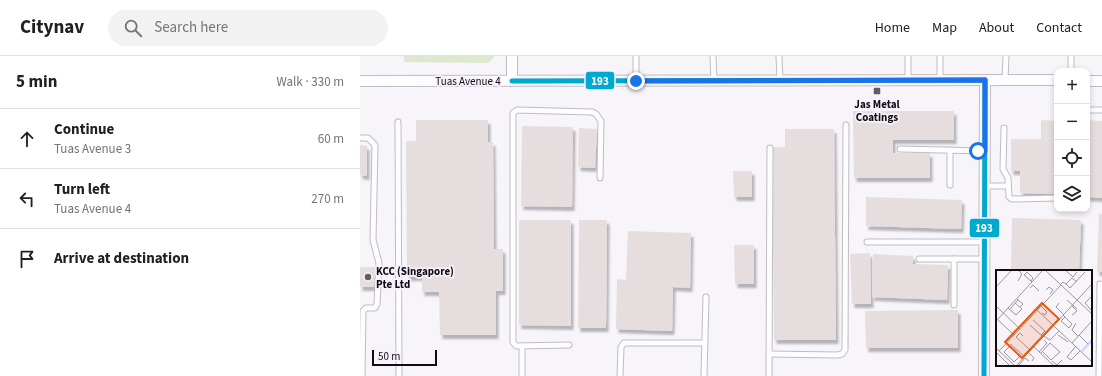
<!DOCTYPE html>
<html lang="en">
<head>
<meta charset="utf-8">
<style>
	:root { --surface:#fff; --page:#f2f2f2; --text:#202124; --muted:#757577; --line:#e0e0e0 }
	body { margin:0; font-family:"Source Sans 3",sans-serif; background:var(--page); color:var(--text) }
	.controls { position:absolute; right:12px; top:12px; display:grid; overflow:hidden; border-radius:8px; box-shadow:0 2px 6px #0003 }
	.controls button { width:36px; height:36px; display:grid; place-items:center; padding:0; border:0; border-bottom:1px solid var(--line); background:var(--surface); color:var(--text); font:20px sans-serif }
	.scale { position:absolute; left:12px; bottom:10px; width:65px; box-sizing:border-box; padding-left:4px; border:2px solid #0f0d10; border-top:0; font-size:11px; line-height:14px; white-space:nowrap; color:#0f0d10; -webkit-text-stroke:3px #f7f1fd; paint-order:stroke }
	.stop { position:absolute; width:12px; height:12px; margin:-9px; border:3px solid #1a73e8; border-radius:50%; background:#fff }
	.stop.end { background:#1a73e8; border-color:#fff; box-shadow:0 1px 4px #0008 }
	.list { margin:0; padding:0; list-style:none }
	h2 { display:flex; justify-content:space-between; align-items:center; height:52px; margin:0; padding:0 16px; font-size:17px }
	h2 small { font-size:13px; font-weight:400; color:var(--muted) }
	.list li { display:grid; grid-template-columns:26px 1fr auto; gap:12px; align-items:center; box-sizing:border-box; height:60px; padding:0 16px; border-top:1px solid var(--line) }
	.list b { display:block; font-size:15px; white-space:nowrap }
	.list p { margin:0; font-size:13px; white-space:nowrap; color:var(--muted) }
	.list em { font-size:13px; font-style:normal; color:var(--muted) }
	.icon { flex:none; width:22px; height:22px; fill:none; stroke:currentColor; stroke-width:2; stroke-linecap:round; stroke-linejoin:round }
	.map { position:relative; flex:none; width:742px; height:320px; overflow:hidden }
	header { display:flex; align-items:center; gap:24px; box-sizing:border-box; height:56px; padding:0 20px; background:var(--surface); border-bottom:1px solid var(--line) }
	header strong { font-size:19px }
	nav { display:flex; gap:22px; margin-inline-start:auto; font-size:14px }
	.search { width:280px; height:36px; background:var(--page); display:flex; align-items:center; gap:10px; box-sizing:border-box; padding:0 14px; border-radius:22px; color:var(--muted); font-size:15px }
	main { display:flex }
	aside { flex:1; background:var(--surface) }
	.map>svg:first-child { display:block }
</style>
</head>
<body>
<header>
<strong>Citynav</strong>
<div class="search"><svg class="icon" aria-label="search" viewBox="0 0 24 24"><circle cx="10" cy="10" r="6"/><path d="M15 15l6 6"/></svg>Search here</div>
<nav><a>Home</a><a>Map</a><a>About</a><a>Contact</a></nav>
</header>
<main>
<aside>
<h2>5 min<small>Walk · 330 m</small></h2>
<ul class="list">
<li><svg class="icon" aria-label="ahead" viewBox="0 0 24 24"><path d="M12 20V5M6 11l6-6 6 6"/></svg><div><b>Continue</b><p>Tuas Avenue 3</p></div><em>60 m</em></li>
<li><svg class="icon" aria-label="left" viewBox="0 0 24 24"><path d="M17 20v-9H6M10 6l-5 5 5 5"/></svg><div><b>Turn left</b><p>Tuas Avenue 4</p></div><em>270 m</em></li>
<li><svg class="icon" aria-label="arrive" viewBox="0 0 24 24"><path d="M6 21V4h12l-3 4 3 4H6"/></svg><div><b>Arrive at destination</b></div></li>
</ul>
</aside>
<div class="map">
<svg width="742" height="320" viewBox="0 0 742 320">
	<defs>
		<filter id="shadow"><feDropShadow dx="2.5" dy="4" stdDeviation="1" flood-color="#0004"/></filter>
	</defs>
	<rect width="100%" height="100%" fill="#f7f4fa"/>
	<polygon fill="#dee8cf" points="44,0 135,0 128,7 44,6"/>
	<g fill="#e6dede" filter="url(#shadow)">
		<polygon points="493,55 594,55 594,84 533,84 533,97 570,97 570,122 494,122"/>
		<polygon points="56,64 128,64 128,86 133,86 134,193 143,193 143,235 136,235 136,279 80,279 79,236 62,236 62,221 47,221 46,85 56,85"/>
		<polygon points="681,64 697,65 697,138 660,137 660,115 651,115 651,83 681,83"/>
		<polygon points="727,64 742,65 742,142 727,141"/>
		<polygon points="162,70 213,71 212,151 161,150"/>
		<polygon points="219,72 237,73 235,112 218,111"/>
		<polygon points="425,73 474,73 476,284 414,284 412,91 425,91"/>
		<polygon points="0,89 7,90 7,120 0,119"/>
		<polygon points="373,115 392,115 392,141 374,141"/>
		<polygon points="506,141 602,144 601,173 506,170"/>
		<polygon points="739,158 742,158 742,216 737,216"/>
		<polygon points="652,162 721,164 719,215 651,215"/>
		<polygon points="159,164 211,164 211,270 159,269"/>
		<polygon points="219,164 247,164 246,272 218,272"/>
		<polygon points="268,175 331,177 330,232 313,231 312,275 256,273 257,223 266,224"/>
		<polygon points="374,189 394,189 394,228 375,228"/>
		<polygon points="510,197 511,248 492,248 490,198"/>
		<polygon points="513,198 553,200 553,208 588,209 587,244 512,241"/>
		<polygon points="0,211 16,211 15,231 0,231"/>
		<polygon points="598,254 598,292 506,292 505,255"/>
	</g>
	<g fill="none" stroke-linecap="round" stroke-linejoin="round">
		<g stroke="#bfbdc1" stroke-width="7">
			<g id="lane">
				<polyline points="353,0 354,25"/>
				<polyline points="419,0 420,24"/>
				<polyline points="711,0 711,15"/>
				<polyline points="548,24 548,0"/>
				<polyline points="580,24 580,0"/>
				<polyline points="645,24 646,0"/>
				<polyline points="276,25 276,0"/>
				<polyline points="729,54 742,54"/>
				<polyline points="38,66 39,320"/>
				<polyline points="644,72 643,113 648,122 649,141 652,143 697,142"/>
				<polyline points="0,82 8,82 15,89 13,184 19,207 17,248 15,252 6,252 3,255 2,320"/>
				<polyline points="540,93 625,95"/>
				<polyline points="590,129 590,94"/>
				<polyline points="625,130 648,130"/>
				<polyline points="507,186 624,186"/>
				<polyline points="559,203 624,203"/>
				<polyline points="594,249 594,203"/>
				<polyline points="209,289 156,290 153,286 153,57 157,54 232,56 236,58 241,65 240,122"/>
				<polyline points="162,290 162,320"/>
				<polyline points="409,298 477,299 482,298 485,294 486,69"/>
				<polyline points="260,320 261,291 264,287 345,287"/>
				<polyline points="344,320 346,241"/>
				<polyline points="409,320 410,92"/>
				<polyline points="739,320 740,228"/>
			</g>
		</g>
		<g stroke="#bfbdc1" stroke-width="12">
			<g id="street">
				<polyline points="152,0 152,25"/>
				<polyline points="0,25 697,24"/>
				<polyline points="727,25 742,25"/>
				<polyline points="624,320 625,24"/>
			</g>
		</g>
		<use href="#lane" stroke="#fefdfe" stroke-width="5"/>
		<use href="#street" stroke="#fefdfe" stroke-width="10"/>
		<g stroke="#f7f1fd" stroke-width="8">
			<g id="bus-1">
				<polyline points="152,25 625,24"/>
				<polyline points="624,320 625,24"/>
			</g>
		</g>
		<use href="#bus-1" stroke="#00a9ce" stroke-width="5"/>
	</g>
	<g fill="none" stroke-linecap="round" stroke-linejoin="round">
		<polyline stroke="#1a73e8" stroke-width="5" points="276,25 625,24 625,95 618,95"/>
	</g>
	<g fill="#605e62" stroke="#f7f1fd" stroke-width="1.5">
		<rect x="513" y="31" width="8" height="8" rx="2"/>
		<circle cx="8" cy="221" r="4"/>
	</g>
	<g text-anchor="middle" stroke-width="3.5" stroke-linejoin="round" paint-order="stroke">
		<g font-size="11" fill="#0f0d10" stroke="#f7f1fd">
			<text x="108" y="29">Tuas Avenue 4</text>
		</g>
		<g font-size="11" font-weight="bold" fill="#0f0d10" stroke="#f7f1fd">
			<text x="517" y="52">Jas Metal<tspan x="517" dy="13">Coatings</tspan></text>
			<text x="16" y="219" text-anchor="start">KCC (Singapore)<tspan x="16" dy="13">Pte Ltd</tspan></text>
		</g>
	</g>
	<g transform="translate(636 214)">
		<rect width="96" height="96" fill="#f7f4fa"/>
		<path fill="none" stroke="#bdd7fd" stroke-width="2" d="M86,81L96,70"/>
		<path fill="none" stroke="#9a989c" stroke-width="1" d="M49,0L96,44M69,0L77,7L81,2M22,11L26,4L22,0M35,11L37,8L31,2L28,5L35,11L36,12M65,14L67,12L70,14L76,8L81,12M70,14L74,18L89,2M0,17L16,0M34,18L37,15L43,21M50,20L53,17L57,20L54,24M21,29L27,34L24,37M71,30L81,39M63,33L60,37L68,45M0,36L24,59M45,36L51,42L49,45L46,43M12,38L20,45L26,39L19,33M14,39L22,30M41,40L96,92M95,40L89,33L96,26M67,45L76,54L73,58L65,51L69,47M76,45L81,41L76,36M1,49L18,65M1,50L47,0M37,50L49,61L45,65M80,53L76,60L82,66M34,55L46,66M62,65L72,72M83,65L92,74M27,66L24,63L20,67L34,80M48,66L54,70L63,61M76,73L96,51M14,74L28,86M37,76L58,96M80,76L71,87L75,90L84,81M0,78L19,96M3,81L65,15M0,82L14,96M32,82L38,88L36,91M43,82L51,73L48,70M45,83L54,73L64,82L55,90L46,81M24,86L18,92L8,82L14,76L26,88M56,91L61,95L66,90M23,95L29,88L33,91M20,96L96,14"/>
		<path fill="#e8590c" fill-opacity="0.15" stroke="#e8590c" stroke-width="2" d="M46,33L63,49L26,88L9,72Z"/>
		<rect width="96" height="96" fill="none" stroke="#0f0d10" stroke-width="2"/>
	</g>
	<g stroke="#f7f1fd" stroke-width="1.5">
		<rect x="225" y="15" width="30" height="19" rx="4" fill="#00a9ce"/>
		<rect x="609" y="162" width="31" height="20" rx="4" fill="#00a9ce"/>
	</g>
	<g font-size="11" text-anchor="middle" font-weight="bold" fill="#fff">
		<text x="240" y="29">193</text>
		<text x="624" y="176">193</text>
	</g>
</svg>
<div class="controls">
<button>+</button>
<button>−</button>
<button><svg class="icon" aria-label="locate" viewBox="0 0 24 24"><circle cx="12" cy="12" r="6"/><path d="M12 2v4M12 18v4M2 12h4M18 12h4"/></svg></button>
<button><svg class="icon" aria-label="layers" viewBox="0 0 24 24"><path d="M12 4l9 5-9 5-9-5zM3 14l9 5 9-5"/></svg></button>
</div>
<div class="scale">50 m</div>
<div class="stop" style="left:618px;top:95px"></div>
<div class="stop end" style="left:276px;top:25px"></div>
</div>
</main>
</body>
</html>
